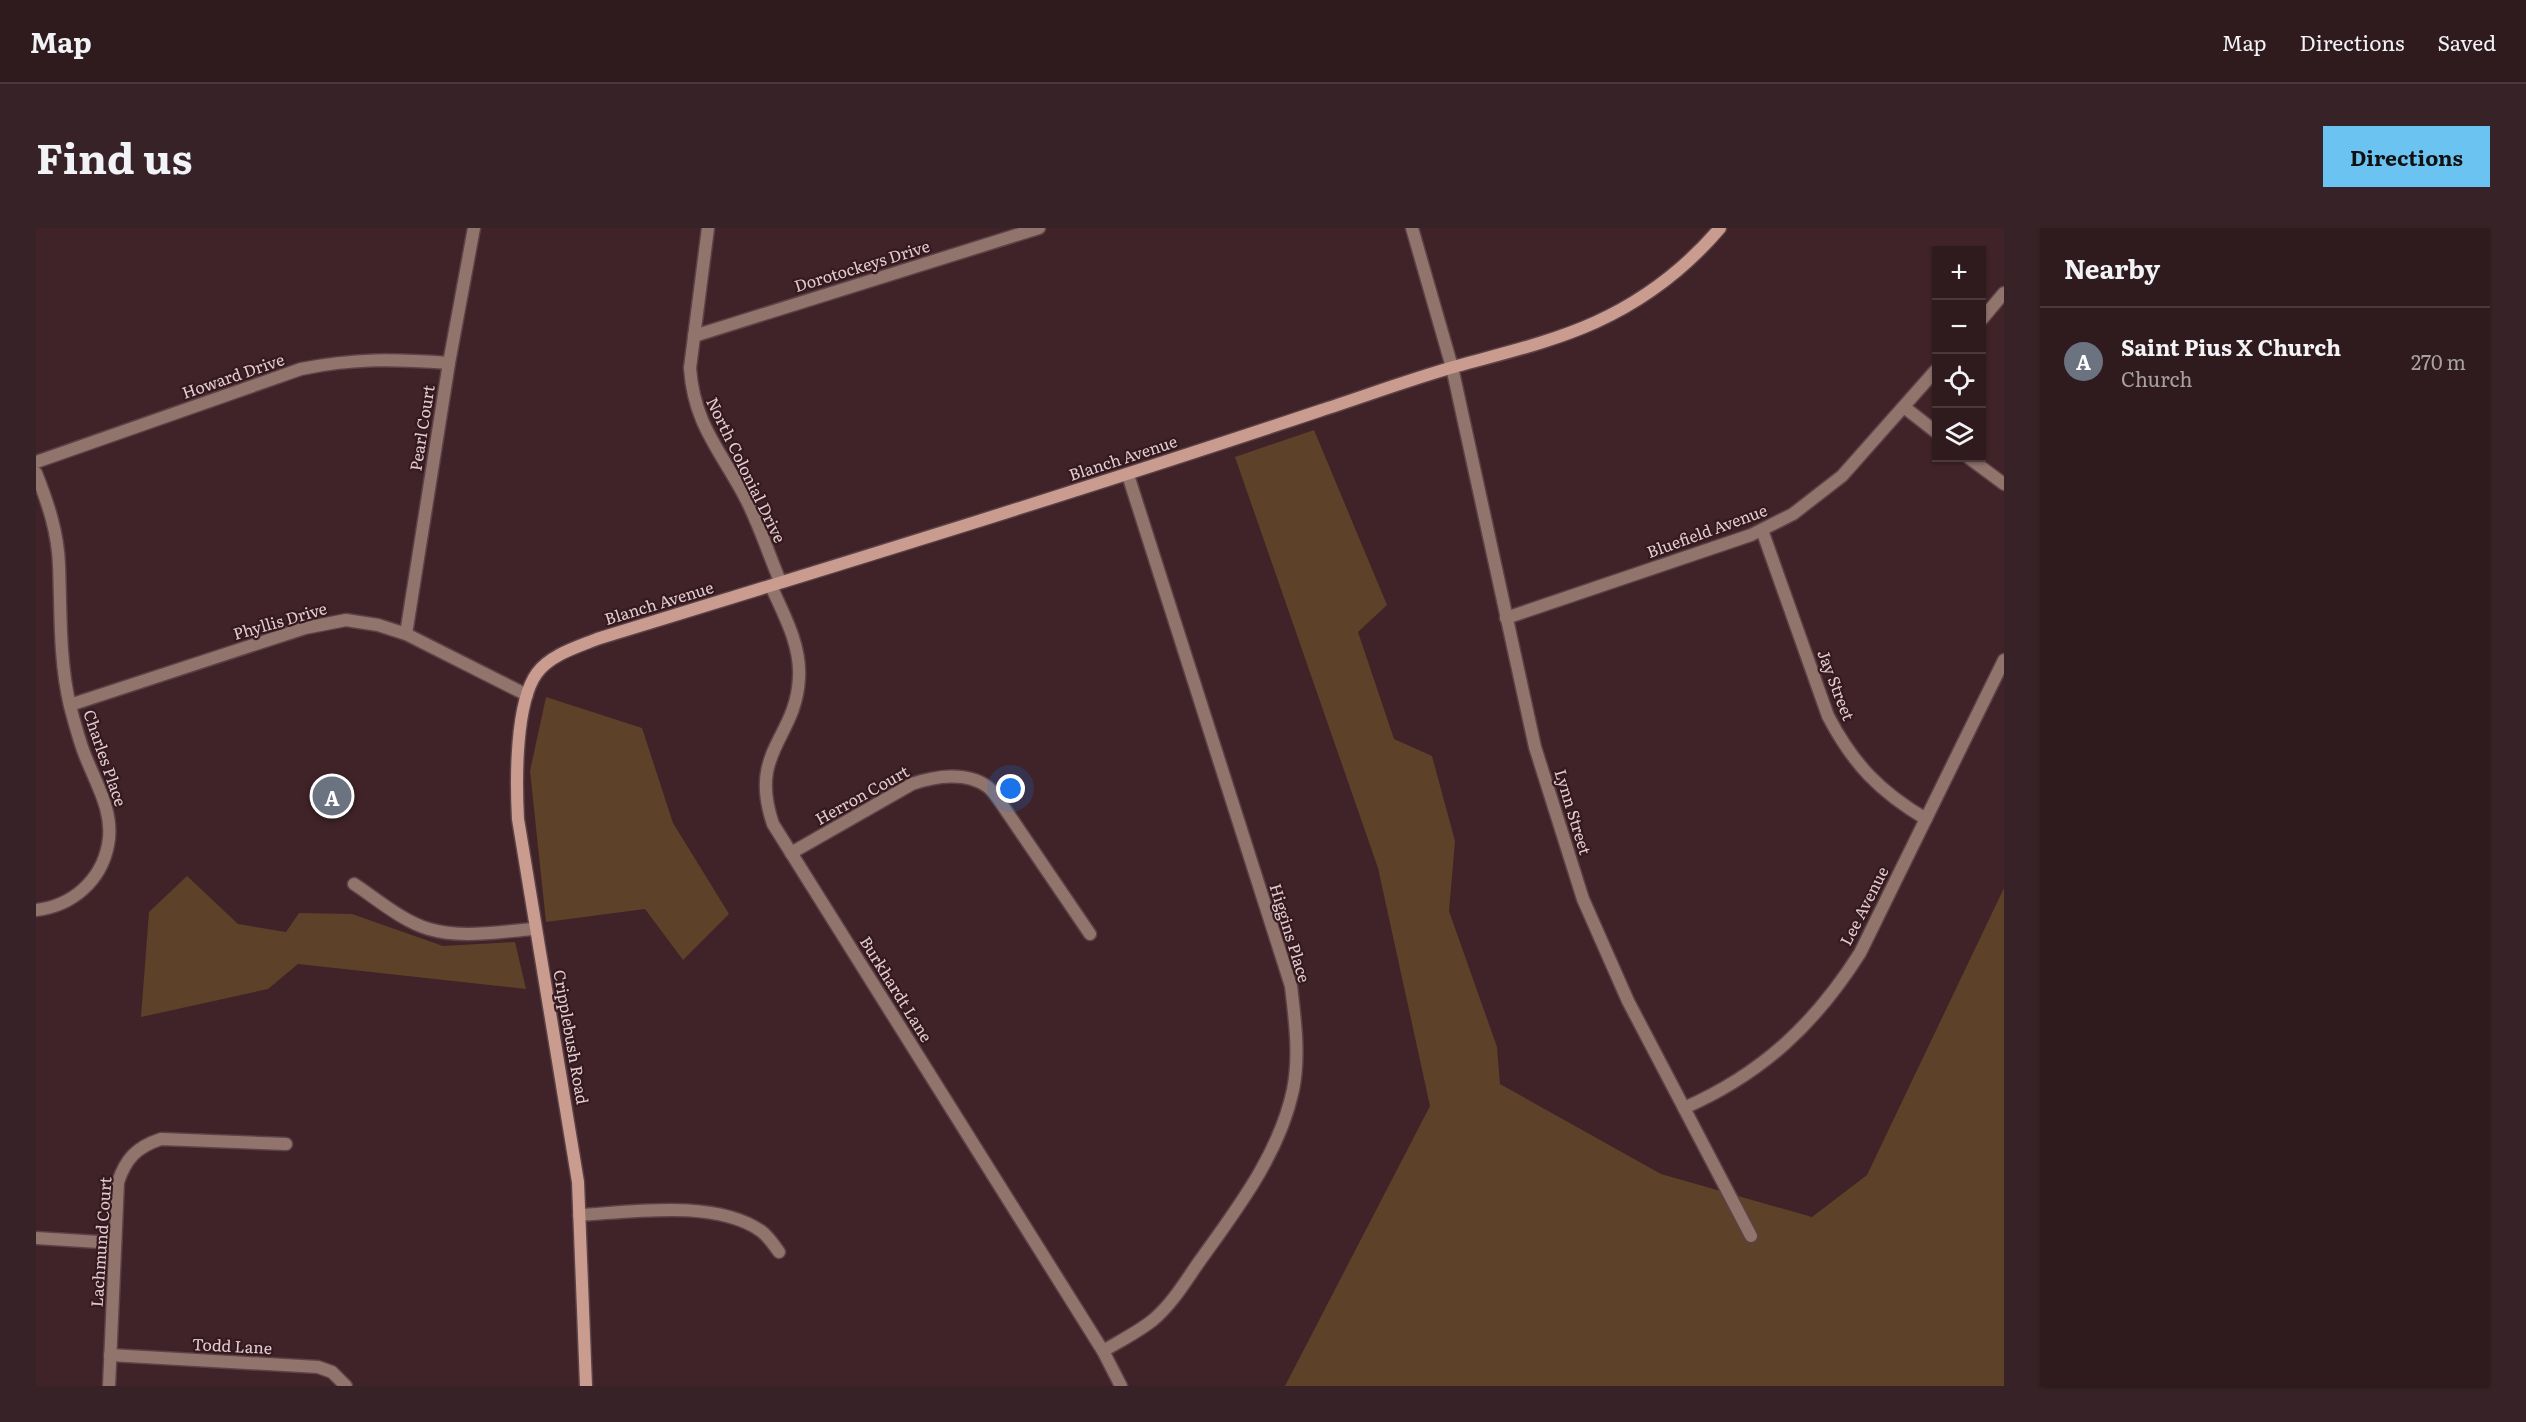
<!DOCTYPE html>
<html lang="en">
<head>
<meta charset="utf-8">
<style>
	:root { --surface:#2f1a1e; --page:#372327; --text:#f1f3f6; --muted:#a7a1a4; --line:#4a383c; --accent:#6ac3f1 }
	body { margin:0; font-family:Literata,serif; background:var(--page); color:var(--text) }
	.controls { position:absolute; right:18px; top:18px; display:grid; overflow:hidden; border-radius:0px; box-shadow:0 2px 4px #0004 }
	.controls button { width:54px; height:54px; display:grid; place-items:center; padding:0; border:0; border-bottom:2px solid var(--line); background:var(--surface); color:var(--text); font:30px sans-serif }
	.you { position:absolute; left:975px; top:561px; width:21px; height:21px; margin:-15px; border:4px solid #fff; border-radius:50%; background:#1a73e8; box-shadow:0 0 0 9px #1a73e833 }
	.badge { display:grid; place-items:center; width:39px; height:39px; border-radius:50%; background:var(--accent); color:#fff; font-size:20px; font-weight:700 }
	.pin { position:absolute; translate:-50% -50%; border:3px solid #fff; box-shadow:0 2px 6px #0006 }
	.list { margin:0; padding:0; list-style:none }
	h2 { display:flex; justify-content:space-between; align-items:center; height:78px; margin:0; padding:0 24px; font-size:26px }
	h2 small { font-size:20px; font-weight:400; color:var(--muted) }
	.list li { display:grid; grid-template-columns:39px 1fr auto; gap:18px; align-items:center; box-sizing:border-box; height:108px; padding:0 24px; border-top:2px solid var(--line) }
	.list b { display:block; font-size:22px; white-space:nowrap }
	.list p { margin:0; font-size:20px; white-space:nowrap; color:var(--muted) }
	.list em { font-size:20px; font-style:normal; color:var(--muted) }
	.icon { flex:none; width:33px; height:33px; fill:none; stroke:currentColor; stroke-width:2; stroke-linecap:round; stroke-linejoin:round }
	.map { position:relative; flex:none; width:1968px; height:1158px; overflow:hidden; border-radius:0px }
	header { display:flex; align-items:center; gap:36px; box-sizing:border-box; height:84px; padding:0 30px; background:var(--surface); border-bottom:2px solid var(--line) }
	header strong { font-size:28px }
	nav { display:flex; gap:33px; margin-inline-start:auto; font-size:21px }
	.intro { display:flex; align-items:center; justify-content:space-between; box-sizing:border-box; height:144px; padding:0 36px }
	h1 { margin:0; font-size:42px }
	.button { padding:15px 27px; border-radius:0px; background:var(--accent); color:#111; font-size:21px; font-weight:700 }
	main { display:flex; gap:36px; padding:0 36px }
	aside { flex:1; background:var(--surface); border-radius:0px; box-shadow:0 2px 4px #0004 }
	.map>svg:first-child { display:block }
</style>
</head>
<body>
<header>
<strong>Map</strong>
<nav><a>Map</a><a>Directions</a><a>Saved</a></nav>
</header>
<div class="intro"><h1>Find us</h1><a class="button">Directions</a></div>
<main>
<div class="map">
<svg width="1968" height="1158" viewBox="0 0 1968 1158">
	<rect width="100%" height="100%" fill="#3f2328"/>
	<g fill="#5d4128">
		<polygon points="1278,202 1351,377 1322,404 1358,511 1396,528 1419,613 1413,683 1461,819 1464,856 1625,946 1776,989 1831,947 1968,660 1968,1158 1249,1158 1394,878 1342,640 1199,229"/>
		<polygon points="510,469 606,500 637,595 693,686 647,732 609,681 510,694 494,543"/>
		<polygon points="151,648 202,696 250,704 263,685 316,686 407,718 479,714 490,761 262,736 232,761 105,789 113,684"/>
	</g>
	<g fill="none" stroke-linecap="round" stroke-linejoin="round">
		<g stroke="#5c4246" stroke-width="15">
			<g id="minor">
				<path d="M672,0L654,140C658,198 686,224 711,273C724,299 733,327 744,353"/>
				<polyline points="1376,0 1416,139 1499,519 1547,671 1592,773 1715,1008"/>
				<polyline points="1946,91 1968,65"/>
				<polyline points="658,108 1003,0"/>
				<polyline points="1868,179 1900,204"/>
				<polyline points="1933,230 1968,256"/>
				<path d="M0,234L265,141C319,130 359,131 413,135"/>
				<path d="M0,245C12,275 22,305 23,337C25,385 23,431 34,478C38,493 42,508 47,522C58,553 79,583 72,617C65,653 36,678 0,682"/>
				<path d="M1726,302L1792,488C1817,536 1844,564 1890,591"/>
				<path d="M735,358C748,387 765,417 763,450C760,511 712,523 737,596L1067,1123L1085,1158"/>
				<polyline points="1470,390 1715,307 1757,286 1806,248 1900,142"/>
				<polyline points="370,406 413,135 438,0"/>
				<polyline points="34,477 269,400 310,392 342,397 370,406 491,467"/>
				<path d="M755,625L876,556C899,548 931,543 952,559C958,564 963,572 967,578L1054,706"/>
				<path d="M318,656C341,671 366,693 393,701C427,711 465,703 499,701"/>
				<path d="M1648,880C1726,846 1779,796 1824,725L1968,432"/>
				<path d="M543,987C596,984 679,971 725,1003C732,1008 738,1017 743,1024"/>
				<polyline points="0,1010 79,1015"/>
				<path d="M1067,1123C1084,1113 1102,1104 1117,1092C1136,1076 1149,1054 1163,1034C1200,982 1243,927 1257,862C1264,828 1259,792 1255,758L1092,247"/>
				<polyline points="74,1127 282,1139 296,1144 310,1158"/>
				<path d="M73,1158L82,954C90,930 101,919 125,911L250,916"/>
			</g>
		</g>
		<g stroke="#5c4246" stroke-width="15">
			<path id="secondary" d="M550,1158L542,954L482,591C480,554 479,475 501,445C514,427 541,419 561,411C802,337 1044,263 1283,183C1329,168 1375,151 1421,138C1468,125 1516,114 1560,94C1608,72 1650,40 1684,0"/>
		</g>
		<use href="#minor" stroke="#91746c" stroke-width="12"/>
		<use href="#secondary" stroke="#ca9c8f" stroke-width="12"/>
	</g>
	<g text-anchor="middle" stroke-width="4.5" stroke-linejoin="round" paint-order="stroke">
		<g font-size="16" fill="#e0cdd0" stroke="#35191f">
			<text transform="translate(826 38) rotate(-17)" y="6">Dorotockeys Drive</text>
			<text transform="translate(197 148) rotate(-19)" y="6">Howard Drive</text>
			<text transform="translate(386 200) rotate(-81)" y="6">Pearl Court</text>
			<text transform="translate(1087 230) rotate(-18)" y="6">Blanch Avenue</text>
			<text transform="translate(710 242) rotate(64)" y="6">North Colonial Drive</text>
			<text transform="translate(1671 303) rotate(-20)" y="6">Bluefield Avenue</text>
			<text transform="translate(623 375) rotate(-17)" y="6">Blanch Avenue</text>
			<text transform="translate(244 393) rotate(-16)" y="6">Phyllis Drive</text>
			<text transform="translate(1800 457) rotate(69)" y="6">Jay Street</text>
			<text transform="translate(69 530) rotate(71)" y="6">Charles Place</text>
			<text transform="translate(826 567) rotate(-29)" y="6">Herron Court</text>
			<text transform="translate(1537 584) rotate(73)" y="6">Lynn Street</text>
			<text transform="translate(1828 678) rotate(-63)" y="6">Lee Avenue</text>
			<text transform="translate(1254 705) rotate(73)" y="6">Higgins Place</text>
			<text transform="translate(860 761) rotate(58)" y="6">Burkhardt Lane</text>
			<text transform="translate(535 809) rotate(80)" y="6">Cripplebush Road</text>
			<text transform="translate(65 1014) rotate(-86)" y="6">Lachmund Court</text>
			<text transform="translate(196 1118) rotate(3)" y="6">Todd Lane</text>
		</g>
	</g>
</svg>
<div class="controls">
<button>+</button>
<button>−</button>
<button><svg class="icon" aria-label="locate" viewBox="0 0 24 24"><circle cx="12" cy="12" r="6"/><path d="M12 2v4M12 18v4M2 12h4M18 12h4"/></svg></button>
<button><svg class="icon" aria-label="layers" viewBox="0 0 24 24"><path d="M12 4l9 5-9 5-9-5zM3 14l9 5 9-5"/></svg></button>
</div>
<div class="you"></div>
<div class="pin badge" style="left:296px;top:568px;background:#6b7280">A</div>
</div>
<aside>
<h2>Nearby<small></small></h2>
<ul class="list">
<li><span class="badge" style="background:#6b7280">A</span><div><b>Saint Pius X Church</b><p>Church</p></div><em>270 m</em></li>
</ul>
</aside>
</main>
</body>
</html>
